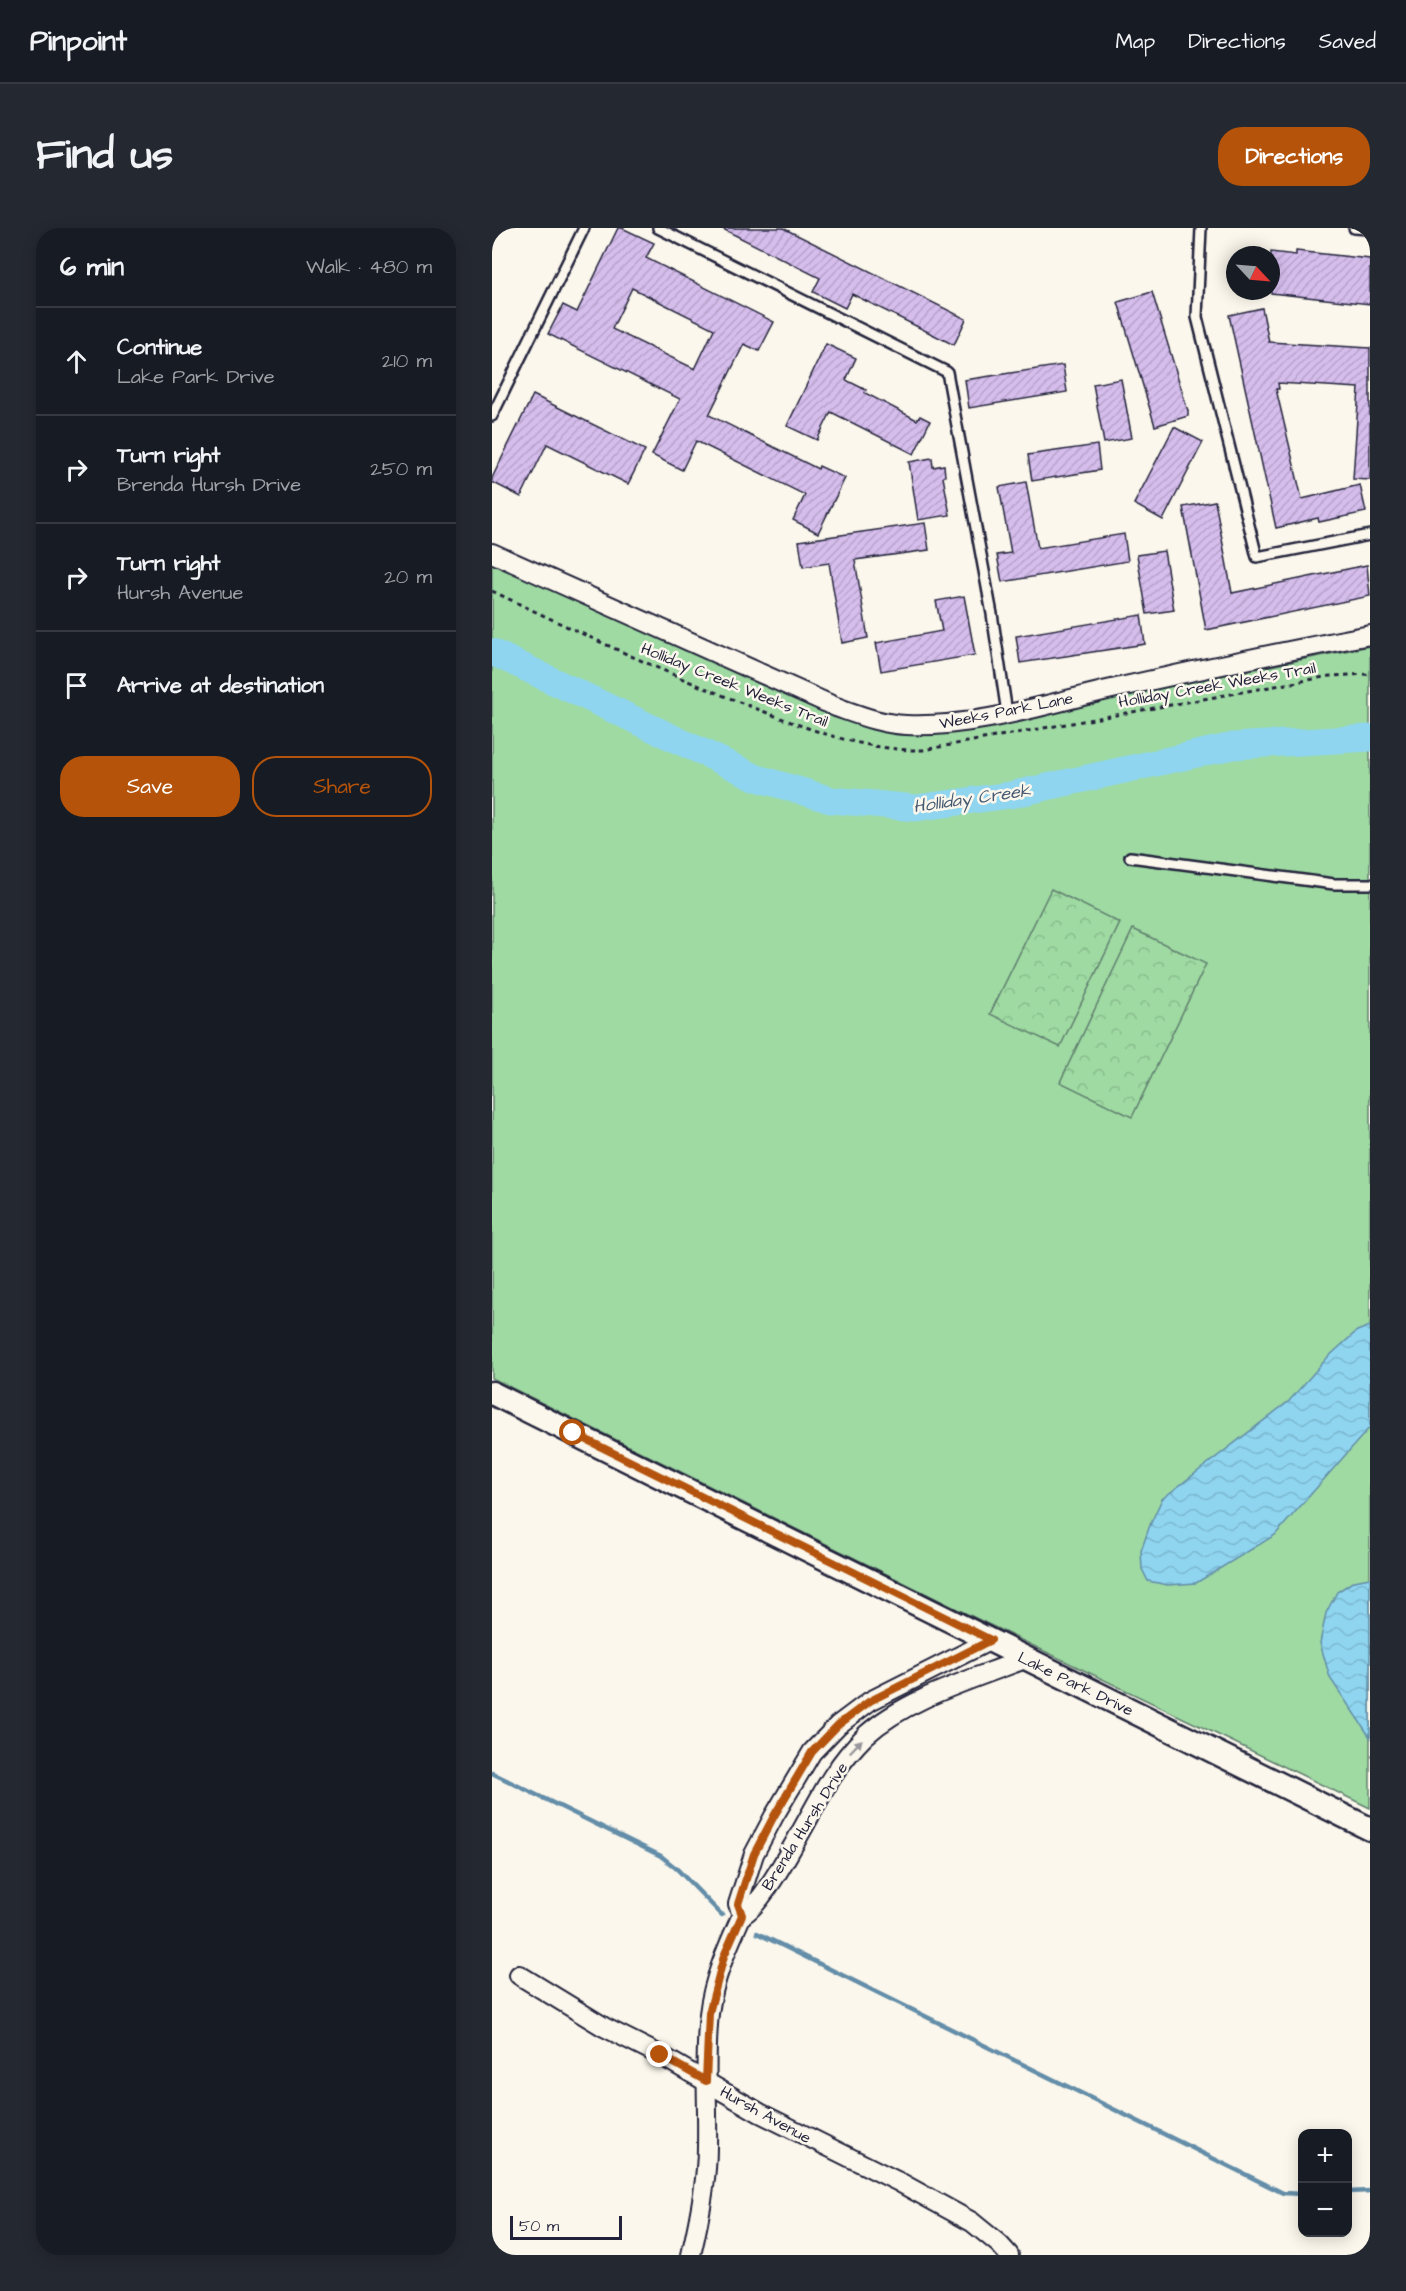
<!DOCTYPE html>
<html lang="en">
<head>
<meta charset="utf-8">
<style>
	:root { --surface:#171b24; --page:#242831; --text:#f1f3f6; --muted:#9ea1a6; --line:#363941; --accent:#b45309 }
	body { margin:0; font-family:"Architects Daughter",sans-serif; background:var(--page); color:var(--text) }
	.controls { position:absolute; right:18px; bottom:18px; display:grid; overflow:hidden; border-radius:12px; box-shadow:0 3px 15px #0003 }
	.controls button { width:54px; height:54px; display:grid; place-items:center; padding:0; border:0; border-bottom:2px solid var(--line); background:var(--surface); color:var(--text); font:30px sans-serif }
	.compass { position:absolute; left:734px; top:18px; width:54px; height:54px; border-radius:50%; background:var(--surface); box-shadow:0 3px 15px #0003; rotate:116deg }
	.scale { position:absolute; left:18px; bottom:15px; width:112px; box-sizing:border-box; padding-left:6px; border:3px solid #22223b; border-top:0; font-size:16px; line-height:21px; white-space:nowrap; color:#22223b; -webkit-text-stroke:4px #fbf7ec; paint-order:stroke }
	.stop { position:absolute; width:18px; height:18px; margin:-14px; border:4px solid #b45309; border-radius:50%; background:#fff }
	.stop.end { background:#b45309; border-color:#fff; box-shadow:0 2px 6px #0008 }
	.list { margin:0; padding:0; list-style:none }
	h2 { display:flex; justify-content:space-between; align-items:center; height:78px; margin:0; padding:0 24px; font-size:26px }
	h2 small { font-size:20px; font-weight:400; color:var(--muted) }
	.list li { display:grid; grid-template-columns:39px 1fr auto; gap:18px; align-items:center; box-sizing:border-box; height:108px; padding:0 24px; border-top:2px solid var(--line) }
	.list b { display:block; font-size:22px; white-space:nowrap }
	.list p { margin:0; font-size:20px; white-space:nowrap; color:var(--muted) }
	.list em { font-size:20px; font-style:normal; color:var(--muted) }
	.actions { display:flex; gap:12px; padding:18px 24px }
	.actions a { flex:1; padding:14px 0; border:2px solid var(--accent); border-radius:24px; text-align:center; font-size:21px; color:var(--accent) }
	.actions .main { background:var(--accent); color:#fff }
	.icon { flex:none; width:33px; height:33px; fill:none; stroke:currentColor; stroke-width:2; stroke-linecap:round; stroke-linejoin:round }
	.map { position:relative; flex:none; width:878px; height:2027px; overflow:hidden; border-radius:24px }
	header { display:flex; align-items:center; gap:36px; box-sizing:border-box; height:84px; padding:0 30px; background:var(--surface); border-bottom:2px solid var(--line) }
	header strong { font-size:28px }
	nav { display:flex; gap:33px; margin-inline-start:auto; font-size:21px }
	.intro { display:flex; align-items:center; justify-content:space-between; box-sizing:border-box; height:144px; padding:0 36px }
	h1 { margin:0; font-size:42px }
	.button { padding:15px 27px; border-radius:24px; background:var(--accent); color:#fff; font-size:21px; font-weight:700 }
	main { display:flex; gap:36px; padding:0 36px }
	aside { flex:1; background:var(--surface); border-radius:24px; box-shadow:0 3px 15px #0003 }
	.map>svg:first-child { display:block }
</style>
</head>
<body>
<header>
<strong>Pinpoint</strong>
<nav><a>Map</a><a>Directions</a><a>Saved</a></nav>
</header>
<div class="intro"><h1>Find us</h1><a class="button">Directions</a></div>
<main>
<aside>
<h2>6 min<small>Walk · 480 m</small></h2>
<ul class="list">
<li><svg class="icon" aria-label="ahead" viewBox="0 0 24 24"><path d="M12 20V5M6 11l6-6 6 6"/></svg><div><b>Continue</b><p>Lake Park Drive</p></div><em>210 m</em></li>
<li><svg class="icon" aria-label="right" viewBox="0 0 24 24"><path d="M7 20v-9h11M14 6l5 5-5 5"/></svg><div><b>Turn right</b><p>Brenda Hursh Drive</p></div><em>250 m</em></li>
<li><svg class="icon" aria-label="right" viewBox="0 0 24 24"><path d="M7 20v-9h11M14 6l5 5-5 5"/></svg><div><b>Turn right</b><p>Hursh Avenue</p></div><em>20 m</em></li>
<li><svg class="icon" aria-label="arrive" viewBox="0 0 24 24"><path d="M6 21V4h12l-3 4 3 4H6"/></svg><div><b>Arrive at destination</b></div></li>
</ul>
<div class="actions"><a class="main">Save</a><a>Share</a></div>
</aside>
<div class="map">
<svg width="878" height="2027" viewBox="0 0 878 2027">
	<defs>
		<pattern id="park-crowns" width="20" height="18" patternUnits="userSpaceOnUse" patternTransform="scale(1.5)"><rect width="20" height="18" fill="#9edaa2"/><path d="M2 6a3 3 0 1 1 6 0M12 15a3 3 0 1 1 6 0" fill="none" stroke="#88bb8c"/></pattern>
		<pattern id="water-waves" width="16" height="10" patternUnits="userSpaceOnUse" patternTransform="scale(1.5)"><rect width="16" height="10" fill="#8fd5f0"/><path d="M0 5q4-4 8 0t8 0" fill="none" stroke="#7bb7cf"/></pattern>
		<pattern id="building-hatch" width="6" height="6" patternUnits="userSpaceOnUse" patternTransform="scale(1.5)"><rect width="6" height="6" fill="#d5bdec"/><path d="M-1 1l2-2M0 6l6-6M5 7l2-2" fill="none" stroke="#b7a2cb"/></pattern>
	</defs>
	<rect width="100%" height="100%" fill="#fbf7ec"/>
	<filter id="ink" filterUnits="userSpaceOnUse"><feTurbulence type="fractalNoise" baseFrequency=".0167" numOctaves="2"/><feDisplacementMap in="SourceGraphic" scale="12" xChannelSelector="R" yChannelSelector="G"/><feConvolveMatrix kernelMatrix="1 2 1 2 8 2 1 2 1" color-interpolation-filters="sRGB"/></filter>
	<g filter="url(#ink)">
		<polygon fill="#9edaa2" stroke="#607e6e" stroke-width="1.5" points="0,333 373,496 516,491 878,418 878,1580 465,1381 0,1150"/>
		<g fill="url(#park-crowns)" stroke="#607e6e" stroke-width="1.5">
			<polygon points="559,661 628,695 568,819 498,786"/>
			<polygon points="641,701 714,736 640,889 568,854"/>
		</g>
		<g fill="url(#water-waves)" stroke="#638da8" stroke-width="1.5">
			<polygon points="878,1098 878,1199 783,1307 704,1355 676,1357 656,1353 650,1341 649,1323 658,1297 670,1271 797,1173 835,1130 865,1103"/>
			<polygon points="878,1350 878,1509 838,1450 828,1415 834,1385 845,1364 862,1353"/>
		</g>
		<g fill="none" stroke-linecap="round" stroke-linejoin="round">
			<g stroke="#638da8" stroke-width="4.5">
				<polyline points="0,1545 169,1628 185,1641 230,1687"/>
				<polyline points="265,1705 791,1965 810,1966"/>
				<polyline points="856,1964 878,1963"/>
			</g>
			<polyline stroke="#8fd5f0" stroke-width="27" points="0,424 265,550 339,572 424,580 518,567 741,518 878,510"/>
		</g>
		<g fill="url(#building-hatch)" stroke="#22223b" stroke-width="1.5" fill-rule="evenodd">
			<path d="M126,0H130L162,15L154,30L282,94L267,123L252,116L217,187L326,241L327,238L353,250L326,305L301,292L313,267L204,213L190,242L160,227L188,171L56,106L71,77L85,84ZM140,60L222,101L203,141L120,101Z"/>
			<polygon points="229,0 291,0 474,91 462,117 360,66 353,80 321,64 328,50"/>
			<polygon points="804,23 878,31 878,76 779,65 779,24 804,27"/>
			<polygon points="660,64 696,183 696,188 663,198 626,74"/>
			<polygon points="770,80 777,114 878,120 878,252 861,251 867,160 786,155 787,161 784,161 810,271 868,257 874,284 827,294 826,290 784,300 737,87"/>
			<polygon points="334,116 364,130 354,152 374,162 373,165 425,192 428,188 438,193 422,226 339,184 325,212 295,198"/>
			<polygon points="571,137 575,164 477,180 473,152"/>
			<polygon points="629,151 640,210 612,215 601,156"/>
			<polygon points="41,167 153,222 136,256 55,216 29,269 0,254 0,250"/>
			<polygon points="682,199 711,214 671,292 642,276"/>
			<polygon points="605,217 608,242 540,253 536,227"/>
			<polygon points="440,230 441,239 452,237 453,248 451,249 458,287 426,292 417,234"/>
			<polygon points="534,254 546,320 632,306 636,333 510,354 505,327 519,325 507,259"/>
			<polygon points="723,273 740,365 875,337 878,368 714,402 691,279"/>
			<polygon points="433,295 437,322 363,332 376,410 350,415 337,335 311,339 307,313"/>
			<polygon points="672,323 682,382 655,386 645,327"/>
			<polygon points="472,368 483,427 389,443 384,415 450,403 444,373"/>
			<polygon points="649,387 653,416 528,435 524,408"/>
		</g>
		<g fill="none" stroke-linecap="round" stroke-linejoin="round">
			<g stroke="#22223b" stroke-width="14">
				<g id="service">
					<polyline points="166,0 455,144 500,386 515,485"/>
					<polyline points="709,0 705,89 765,329 878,307"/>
					<polyline points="862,0 878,1"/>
					<polyline points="0,188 92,0"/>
					<polyline points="638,629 842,656 878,656"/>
				</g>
			</g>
			<g stroke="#22223b" stroke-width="22">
				<g id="minor">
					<path d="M0,325L344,479C367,487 389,496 414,497C478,500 549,478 611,463C700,443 788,424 878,407"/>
					<path d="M250,1687C275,1677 323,1573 342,1546C351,1532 362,1519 374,1507C416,1469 483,1451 535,1430"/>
					<polyline points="27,1747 112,1799 168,1827 268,1885 409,1955 480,1994 507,2016 517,2027"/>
					<path d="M199,2027C207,1993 215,1954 215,1919C216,1875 212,1830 217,1786C221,1751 236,1718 250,1687L246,1676L262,1626L282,1588L320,1524L346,1497L378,1473L499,1412"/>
				</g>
			</g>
			<g stroke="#22223b" stroke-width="27">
				<polyline id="tertiary" points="0,1165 878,1601"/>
			</g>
			<path stroke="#22223b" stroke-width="3" stroke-dasharray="4.5 4.5" stroke-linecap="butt" d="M0,363C84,403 168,443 255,477C312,499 368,523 431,522L838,448L878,446"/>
			<use href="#service" stroke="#fbf7ec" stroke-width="9"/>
			<use href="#minor" stroke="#fbf7ec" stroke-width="18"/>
			<use href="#tertiary" stroke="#fbf7ec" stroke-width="22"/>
		</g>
		<defs><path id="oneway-solid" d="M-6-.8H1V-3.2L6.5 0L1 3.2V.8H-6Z" transform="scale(1.5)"/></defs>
		<use fill="#99979c" href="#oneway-solid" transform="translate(364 1518) rotate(-46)"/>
	</g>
	<g fill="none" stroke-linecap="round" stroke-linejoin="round" filter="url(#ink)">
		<polyline stroke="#b45309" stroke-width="8" points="81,1205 499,1412 378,1473 346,1497 320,1524 282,1588 262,1626 246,1676 250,1687 232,1728 217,1785 214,1853 168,1827"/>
	</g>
	<g text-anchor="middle" stroke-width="5" stroke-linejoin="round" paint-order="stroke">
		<g font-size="16" fill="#22223b" stroke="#fbf7ec">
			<text transform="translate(243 456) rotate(22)" y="6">Holliday Creek Weeks Trail</text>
			<text transform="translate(725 456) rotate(-10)" y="6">Holliday Creek Weeks Trail</text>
			<text transform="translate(514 482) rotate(-11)" y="6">Weeks Park Lane</text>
			<text transform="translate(584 1455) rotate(26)" y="6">Lake Park Drive</text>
			<text transform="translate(312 1598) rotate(-58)" y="6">Brenda Hursh Drive</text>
			<text transform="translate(274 1886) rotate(29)" y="6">Hursh Avenue</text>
		</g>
		<g font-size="18" font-style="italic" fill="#435871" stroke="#fbf7ec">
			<text transform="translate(480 570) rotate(-8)" y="6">Holliday Creek</text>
		</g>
	</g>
</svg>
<div class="controls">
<button>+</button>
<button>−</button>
</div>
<svg class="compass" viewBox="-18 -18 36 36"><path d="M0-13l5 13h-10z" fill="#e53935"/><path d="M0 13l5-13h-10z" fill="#9ea1a6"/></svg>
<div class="scale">50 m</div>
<div class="stop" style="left:81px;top:1205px"></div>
<div class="stop end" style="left:168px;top:1827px"></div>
</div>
</main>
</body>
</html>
